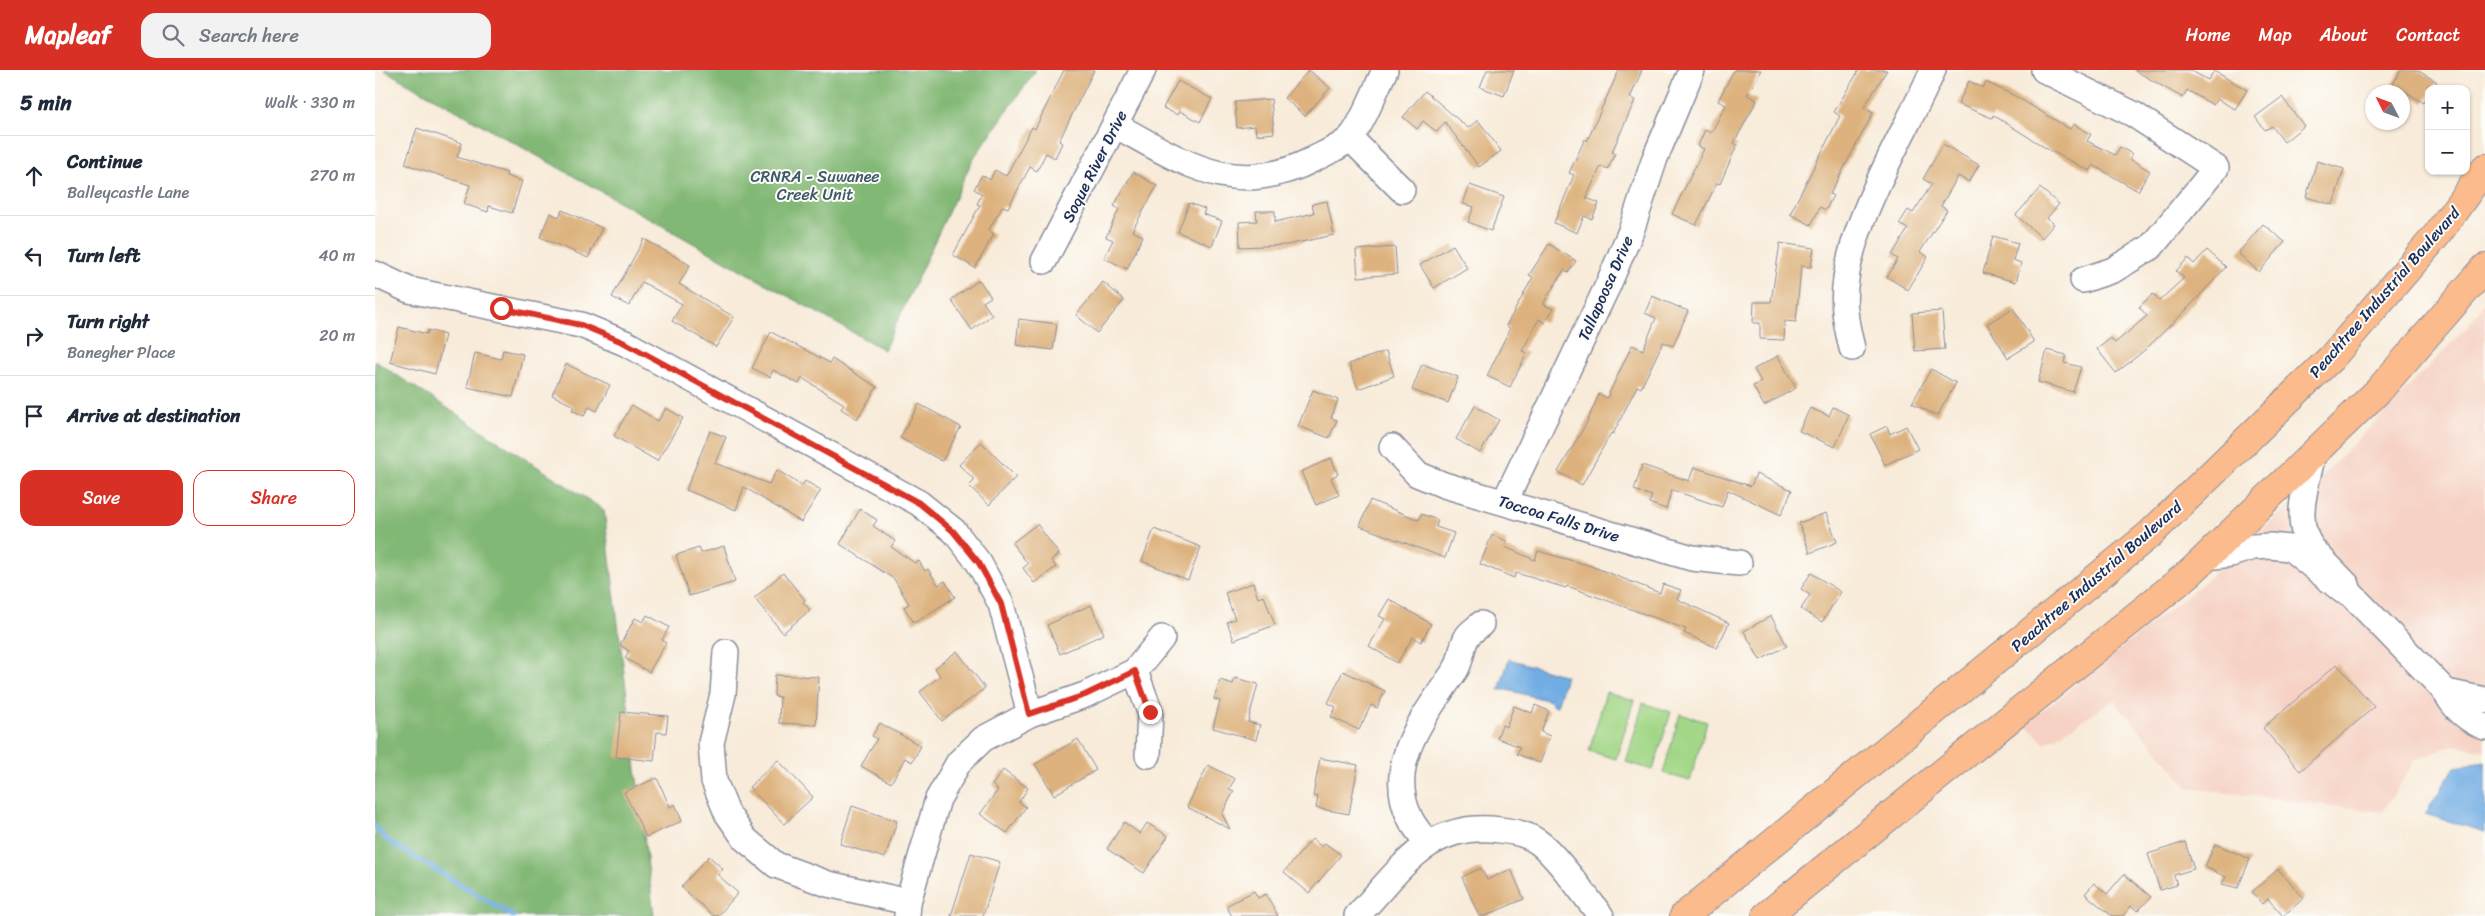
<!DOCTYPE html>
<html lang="en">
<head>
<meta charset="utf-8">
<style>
	:root { --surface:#fff; --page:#f2f2f3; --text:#1f2937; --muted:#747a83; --line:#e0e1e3; --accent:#d93025 }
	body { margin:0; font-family:Sriracha,sans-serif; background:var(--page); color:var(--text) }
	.controls { position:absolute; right:15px; top:15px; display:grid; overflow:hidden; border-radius:10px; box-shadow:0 1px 4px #0004 }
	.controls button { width:45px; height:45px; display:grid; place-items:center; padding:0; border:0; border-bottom:1px solid var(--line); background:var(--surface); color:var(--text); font:25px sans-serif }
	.compass { position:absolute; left:1990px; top:15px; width:45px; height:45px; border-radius:50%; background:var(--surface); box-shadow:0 1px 4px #0004; rotate:312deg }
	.stop { position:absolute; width:15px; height:15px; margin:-11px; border:4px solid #d93025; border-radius:50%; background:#fff }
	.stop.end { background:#d93025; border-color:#fff; box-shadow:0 1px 5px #0008 }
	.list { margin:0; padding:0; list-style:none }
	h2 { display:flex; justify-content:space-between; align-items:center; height:65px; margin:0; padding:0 20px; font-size:21px }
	h2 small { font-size:16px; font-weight:400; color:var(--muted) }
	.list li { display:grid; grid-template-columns:32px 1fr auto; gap:15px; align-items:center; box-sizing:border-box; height:80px; padding:0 20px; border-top:1px solid var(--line) }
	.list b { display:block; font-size:19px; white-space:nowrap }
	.list p { margin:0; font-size:16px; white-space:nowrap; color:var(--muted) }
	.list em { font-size:16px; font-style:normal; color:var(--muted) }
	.actions { display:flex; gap:10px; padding:15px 20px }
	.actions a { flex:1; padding:11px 0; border:1px solid var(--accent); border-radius:15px; text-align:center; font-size:18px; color:var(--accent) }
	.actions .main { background:var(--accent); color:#fff }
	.icon { flex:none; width:28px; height:28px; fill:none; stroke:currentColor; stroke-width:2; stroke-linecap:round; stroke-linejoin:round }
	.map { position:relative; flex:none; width:2110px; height:846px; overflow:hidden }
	header { display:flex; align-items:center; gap:30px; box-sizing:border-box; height:70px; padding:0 25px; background:var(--accent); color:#fff }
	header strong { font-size:24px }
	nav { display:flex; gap:28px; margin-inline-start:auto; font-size:18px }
	.search { width:350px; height:45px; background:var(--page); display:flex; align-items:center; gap:12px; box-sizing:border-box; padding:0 18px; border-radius:15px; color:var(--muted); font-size:19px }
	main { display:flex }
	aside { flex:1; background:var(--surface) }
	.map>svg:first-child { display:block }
</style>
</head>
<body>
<header>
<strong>Mapleaf</strong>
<div class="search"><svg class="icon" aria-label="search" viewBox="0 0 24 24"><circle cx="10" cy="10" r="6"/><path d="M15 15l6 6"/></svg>Search here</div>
<nav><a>Home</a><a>Map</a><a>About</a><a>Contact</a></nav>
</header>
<main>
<aside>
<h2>5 min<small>Walk · 330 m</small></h2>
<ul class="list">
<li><svg class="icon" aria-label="ahead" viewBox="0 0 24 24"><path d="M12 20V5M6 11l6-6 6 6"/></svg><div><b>Continue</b><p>Balleycastle Lane</p></div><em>270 m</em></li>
<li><svg class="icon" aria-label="left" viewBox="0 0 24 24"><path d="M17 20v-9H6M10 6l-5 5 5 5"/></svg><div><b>Turn left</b></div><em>40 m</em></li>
<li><svg class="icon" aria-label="right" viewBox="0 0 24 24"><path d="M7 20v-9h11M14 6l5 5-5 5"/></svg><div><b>Turn right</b><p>Banegher Place</p></div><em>20 m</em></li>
<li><svg class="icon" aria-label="arrive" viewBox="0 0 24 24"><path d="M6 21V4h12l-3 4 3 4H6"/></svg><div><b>Arrive at destination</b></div></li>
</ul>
<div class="actions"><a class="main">Save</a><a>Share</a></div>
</aside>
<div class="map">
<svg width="2110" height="846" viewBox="0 0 2110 846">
	<rect width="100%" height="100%" fill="#fdfcf7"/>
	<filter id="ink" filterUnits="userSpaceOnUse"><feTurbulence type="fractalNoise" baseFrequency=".02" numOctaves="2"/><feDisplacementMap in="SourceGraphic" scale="10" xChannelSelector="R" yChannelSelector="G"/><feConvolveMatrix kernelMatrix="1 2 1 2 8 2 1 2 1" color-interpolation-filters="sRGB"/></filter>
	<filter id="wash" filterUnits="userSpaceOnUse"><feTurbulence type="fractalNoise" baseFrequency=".0096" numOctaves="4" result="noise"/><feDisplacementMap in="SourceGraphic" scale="20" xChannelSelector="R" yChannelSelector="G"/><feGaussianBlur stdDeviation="1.12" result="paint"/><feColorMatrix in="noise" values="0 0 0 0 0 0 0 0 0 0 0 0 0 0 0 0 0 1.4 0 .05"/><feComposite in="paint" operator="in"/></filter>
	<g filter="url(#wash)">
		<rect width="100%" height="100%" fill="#f8ebd9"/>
		<polygon fill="#f6d2c4" points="2110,232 2110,681 2079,675 2040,690 2008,742 1814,718 1739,630 1670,674 1651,654 1828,513 1948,405 2094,255"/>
		<g fill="#a3d787" stroke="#5f8372">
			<polygon points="1231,622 1259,630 1241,689 1214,681"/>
			<polygon points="1268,633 1296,642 1278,700 1251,692"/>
			<polygon points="1305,644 1332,652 1315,711 1288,703"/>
		</g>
		<g fill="#82b874" stroke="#4e7469">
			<polygon points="9,0 661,0 598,89 509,280"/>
			<polygon points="0,291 229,440 279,846 0,846"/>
		</g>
		<g fill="#71ade3" stroke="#466ea0">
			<polygon points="1134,589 1191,606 1182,636 1177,635 1176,631 1132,620 1124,620"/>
			<polygon points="2110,692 2110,762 2050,744 2080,697"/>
		</g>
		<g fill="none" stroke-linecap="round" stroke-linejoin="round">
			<polyline stroke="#71ade3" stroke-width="5" points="0,757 13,771 138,846"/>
		</g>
		<g id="blocks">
			<g fill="#ddb27e">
				<polygon points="689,0 719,0 684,71 687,73 680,88 671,83 662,101 655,97 633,138 628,136 613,161 619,164 600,198 578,185 605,135 602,134 607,124 599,119 607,105 615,110 620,100 631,106 657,57 660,59"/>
				<polygon points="934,0 955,18 930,46 909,28"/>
				<polygon points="1112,0 1139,0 1129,26 1105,17"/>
				<polygon points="1244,0 1267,0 1255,28 1260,30 1237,82 1240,83 1233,99 1226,96 1211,128 1224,133 1217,149 1209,146 1202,163 1179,153 1199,105 1194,103 1210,69 1212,71"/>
				<polygon points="1359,0 1386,0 1372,25 1382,30 1359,73 1362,75 1345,114 1342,113 1321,155 1297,144 1329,79 1323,76 1330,60 1336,63 1351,35 1343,31"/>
				<polygon points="1484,0 1512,0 1489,37 1498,43 1455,124 1458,125 1451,140 1445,137 1436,155 1415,144 1465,46 1459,42"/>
				<polygon points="1759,0 1815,0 1833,10 1839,1 1872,20 1860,39 1842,29 1838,35 1812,20 1808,28"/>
				<polygon points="2026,0 2042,0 2062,12 2058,19 2054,19 2054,25 2049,33 2018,14"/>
				<polygon points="803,11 837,29 825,52 805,41 803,45 788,38"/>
				<polygon points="1594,11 1608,18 1611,12 1640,26 1695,59 1698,54 1716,64 1712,71 1740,85 1745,77 1757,84 1755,89 1775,101 1763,121 1718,95 1715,101 1674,80 1618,45 1617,48 1583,34"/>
				<polygon points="1050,21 1093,58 1103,50 1126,81 1104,97 1070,52 1062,62 1048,51 1042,59 1028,47"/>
				<polygon points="1907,27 1929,56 1909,72 1897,56 1890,60 1880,47"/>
				<polygon points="896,29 899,63 881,65 880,56 862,58 860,32"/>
				<polygon points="42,58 87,73 82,87 132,103 131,106 147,111 137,143 114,136 113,142 89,134 95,115 30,94"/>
				<polygon points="1568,74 1604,95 1594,112 1583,106 1566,136 1572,140 1545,182 1553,187 1533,220 1512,207 1523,189 1517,185 1533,159 1524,154 1533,140 1538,143 1557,114 1548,109"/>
				<polygon points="1942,91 1969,99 1958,135 1931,127"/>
				<polygon points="758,102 782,116 757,161 768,166 752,199 729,188 738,170 731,167 744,139 739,136"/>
				<polygon points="1095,115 1129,127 1116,161 1093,152 1099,137 1088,134"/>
				<polygon points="1665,118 1684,134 1672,148 1679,154 1667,168 1641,145"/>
				<polygon points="952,131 959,165 912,175 865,177 864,152 882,151 881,141 900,141 900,152 939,143 937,134"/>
				<polygon points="814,133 830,139 828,144 847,151 837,176 803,162"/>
				<polygon points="187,140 227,158 213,188 165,167 175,143 184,147"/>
				<polygon points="1888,154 1910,172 1884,202 1863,183"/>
				<polygon points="1618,166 1643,173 1638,190 1646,193 1641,212 1608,203"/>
				<polygon points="269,169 315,195 304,214 359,247 341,277 297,251 307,234 267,212 254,236 237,227"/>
				<polygon points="1405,173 1439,178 1436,197 1426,196 1421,252 1410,251 1409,270 1385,269 1385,253 1378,253 1379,232 1396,232"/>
				<polygon points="1174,174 1201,191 1193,203 1189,200 1168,234 1178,239 1170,253 1164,249 1147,281 1152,283 1135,317 1112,306 1135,258 1131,256 1158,207 1154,205"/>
				<polygon points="1078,175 1092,198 1059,218 1045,195"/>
				<polygon points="1020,177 1022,204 983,207 981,180"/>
				<polygon points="1832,180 1851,197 1814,237 1771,279 1741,303 1722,279 1736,268 1740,273 1772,246 1764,237 1778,224 1784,231 1809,208 1801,201 1813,188 1819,194"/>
				<polygon points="604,210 616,227 608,232 617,245 597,260 576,230"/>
				<polygon points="728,212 749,230 722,263 701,245"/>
				<polygon points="1277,226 1313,241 1298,276 1288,272 1266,318 1262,316 1238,364 1236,363 1207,415 1183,402 1212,352 1224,324 1232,328 1257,275 1268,280 1281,248 1270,243"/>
				<polygon points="1638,238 1659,272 1633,288 1612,254"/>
				<polygon points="1567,241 1570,279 1540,281 1537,243"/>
				<polygon points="644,249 682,254 678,280 641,275"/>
				<polygon points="24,257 52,264 53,260 70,265 60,304 15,292"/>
				<polygon points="396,262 455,293 457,289 502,317 482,349 466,339 469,334 427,308 424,314 398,300 395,307 377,298"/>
				<polygon points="128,280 148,284 138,327 92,317 100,283 126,289"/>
				<polygon points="1672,280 1691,285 1689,293 1706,297 1698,322 1663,312"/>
				<polygon points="1011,281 1019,306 983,319 974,294"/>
				<polygon points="1403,286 1421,318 1389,336 1378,316 1386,312 1379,299"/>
				<polygon points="191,294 235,315 222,341 214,337 209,346 197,340 199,336 177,325"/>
				<polygon points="1047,294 1083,307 1073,333 1037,320"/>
				<polygon points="1556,299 1581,313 1562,346 1537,333"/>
				<polygon points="938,320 963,330 956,348 962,350 954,368 923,356"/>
				<polygon points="544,334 586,357 567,391 525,368"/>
				<polygon points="257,335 283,351 291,338 308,348 282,391 239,366"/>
				<polygon points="1100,336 1124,350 1105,383 1081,369"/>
				<polygon points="1458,337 1474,345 1460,377 1424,361 1435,338 1454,346"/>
				<polygon points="1512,356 1515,364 1531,356 1543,379 1510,395 1495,364"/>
				<polygon points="335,361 351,367 340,393 394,414 402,400 427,416 430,411 446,420 426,452 369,417 361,440 311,420"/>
				<polygon points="606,372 641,407 614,435 594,416 600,410 584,395"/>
				<polygon points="956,388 963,404 956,408 964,425 941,435 926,402"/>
				<polygon points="1267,395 1314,411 1319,397 1376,416 1381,404 1417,420 1406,445 1353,420 1347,437 1297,420 1291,439 1274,433 1277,426 1259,420"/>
				<polygon points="995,430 1044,450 1046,444 1063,450 1061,457 1079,463 1070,488 985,456"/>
				<polygon points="485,439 502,450 498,456 520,471 516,477 540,493 544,491 550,501 553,499 563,515 570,511 580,527 539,553 529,537 534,534 519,509 465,474"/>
				<polygon points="1451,443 1462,472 1435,483 1424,453"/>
				<polygon points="662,454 684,484 676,490 681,497 659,513 648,498 653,494 637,473"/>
				<polygon points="779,459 826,477 813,510 767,491"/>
				<polygon points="1117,465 1132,471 1130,477 1160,490 1163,481 1216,496 1285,523 1288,514 1306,520 1302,529 1354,553 1342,578 1309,563 1311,559 1192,516 1191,518 1141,503 1139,508 1105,494"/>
				<polygon points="349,476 360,512 314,526 301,485 324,478 326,483"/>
				<polygon points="408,503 430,530 428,532 435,540 408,563 379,528"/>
				<polygon points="1436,503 1466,522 1447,552 1426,539 1435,525 1426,519"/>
				<polygon points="878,513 883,528 889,526 900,555 859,570 852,552 860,549 850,523"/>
				<polygon points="1014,529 1056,554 1046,572 1038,567 1022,593 994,576 1010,549 1004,546"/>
				<polygon points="716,535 729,564 685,584 672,555"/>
				<polygon points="272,545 294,557 287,570 291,573 274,602 250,588 254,581 245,575 260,548 268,552"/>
				<polygon points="1396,546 1412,576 1385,590 1369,561"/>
				<polygon points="582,581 610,618 567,651 545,622 565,606 560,598"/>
				<polygon points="1962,594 1999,637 1925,701 1888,658"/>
				<polygon points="968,601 1010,621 1002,638 996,635 984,660 956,647 961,637 953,633"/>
				<polygon points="400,605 444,607 441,655 404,653 405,627 399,626"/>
				<polygon points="860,608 883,614 873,652 885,655 881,670 838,658 845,631 839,629 845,610 858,614"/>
				<polygon points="1160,635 1174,641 1166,662 1175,666 1165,693 1142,684 1145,677 1122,668 1127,655 1131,657 1139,636 1157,643"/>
				<polygon points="246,642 293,646 291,663 282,662 279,691 241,687"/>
				<polygon points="505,653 546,676 537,692 530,688 516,713 486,696 502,669 497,666"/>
				<polygon points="703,669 721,700 679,725 660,694"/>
				<polygon points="945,688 983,695 974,744 941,738 943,727 938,726"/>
				<polygon points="403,690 438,727 409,754 374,717"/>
				<polygon points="833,695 860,709 854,719 859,721 847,744 855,759 812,737"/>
				<polygon points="628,700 653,718 644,732 651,737 632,763 605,744 623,720 617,715"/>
				<polygon points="282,708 295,737 300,734 307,751 271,767 249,722"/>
				<polygon points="477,736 522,751 510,788 465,774"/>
				<polygon points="749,752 765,764 772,753 793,766 769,803 732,779"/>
				<polygon points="937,769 947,777 950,773 966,785 934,823 909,802"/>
				<polygon points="1810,772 1819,799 1799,805 1802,815 1785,820 1773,784"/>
				<polygon points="1840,774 1875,789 1863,818 1847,814 1851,807 1830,797"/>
				<polygon points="596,783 625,792 608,846 576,846"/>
				<polygon points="334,786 348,799 343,805 363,823 343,846 339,846 306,817"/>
				<polygon points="1106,798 1112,810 1136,799 1149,829 1110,846 1104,846 1087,807"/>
				<polygon points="1903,799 1929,828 1908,846 1893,829 1887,834 1877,822"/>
				<polygon points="1749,804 1776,827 1763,841 1756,836 1748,846 1737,846 1710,824 1719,813 1732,824"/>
				<polygon points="879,821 883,828 891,824 903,846 857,846 851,836"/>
			</g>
		</g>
	</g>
	<g filter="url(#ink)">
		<use href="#blocks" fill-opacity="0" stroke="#8a8d9c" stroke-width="1"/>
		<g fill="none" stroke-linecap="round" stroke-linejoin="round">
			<g stroke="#8a8d9c" stroke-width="28">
				<g id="minor">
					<polyline points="1669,0 1758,44 1841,98 1776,177 1738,200 1708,210"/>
					<path d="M740,55C810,93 859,130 939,89C950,83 966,77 975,68C986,57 1002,16 1010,0"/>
					<polyline points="975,68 1027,120"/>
					<polyline points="669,191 768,0"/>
					<polyline points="0,204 34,220 206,255 250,273 544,433 579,461 604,493 626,534 655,644"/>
					<path d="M1477,278C1474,266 1471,253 1470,241C1462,170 1530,65 1558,0"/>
					<polyline points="1017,377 1042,404 1069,415 1317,488 1364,493"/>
					<polyline points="1130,431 1233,215 1256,161 1280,88 1317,0"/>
					<path d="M1831,487L1856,484L1878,477L1895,476L1915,478L1968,521L1974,522L1972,515C1961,503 1948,491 1937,478C1917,452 1932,413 1938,384"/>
					<polyline points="1974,522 2071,622"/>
					<polyline points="351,582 348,624 336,673 339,711 352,743 370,769 401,795 453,814 533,832"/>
					<polyline points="760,601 775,642 773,685"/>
					<path d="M2110,630L2071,622C2078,638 2094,651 2110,657"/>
					<path d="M1052,773C1047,765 1039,757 1035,748C1008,693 1052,643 1081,599C1087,589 1086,577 1092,567C1095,562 1102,558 1106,554"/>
					<polyline points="532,846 533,832 563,729 584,692 608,669 655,644 710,625 760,601 787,568"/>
					<path d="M982,846C1025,801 1053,750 1125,760C1141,762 1154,764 1167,775C1186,791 1210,826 1226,846"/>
				</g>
			</g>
			<g stroke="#8a8d9c" stroke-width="30">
				<g id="highway">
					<polyline points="1309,846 1775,464 1957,287 2061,166 2110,98"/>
					<polyline points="1391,846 1817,501 2004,320 2110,198"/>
				</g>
			</g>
			<use href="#minor" stroke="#fff" stroke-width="25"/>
			<use href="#highway" stroke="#fbbb8c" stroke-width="28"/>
		</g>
	</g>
	<g fill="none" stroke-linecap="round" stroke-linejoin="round" filter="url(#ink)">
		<polyline stroke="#d93025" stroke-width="6" points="126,238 206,255 250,273 544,433 578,461 604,493 626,534 654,644 710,625 760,601 775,642"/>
	</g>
	<g text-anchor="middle" stroke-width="4" stroke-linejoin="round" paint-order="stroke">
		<g font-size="16" fill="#1b2f5e" stroke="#fdfcf7">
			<text transform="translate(719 96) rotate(-63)" y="6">Soque River Drive</text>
			<text transform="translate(1230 218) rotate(-66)" y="6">Tallapoosa Drive</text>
			<text transform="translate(2009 222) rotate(-49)" y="6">Peachtree Industrial Boulevard</text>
			<text transform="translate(1184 448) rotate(17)" y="6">Toccoa Falls Drive</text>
			<text transform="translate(1721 506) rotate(-41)" y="6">Peachtree Industrial Boulevard</text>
		</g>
		<g font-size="16" fill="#3d5968" stroke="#fdfcf7">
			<text x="440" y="112">CRNRA - Suwanee<tspan x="440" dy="18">Creek Unit</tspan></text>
		</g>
	</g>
</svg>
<div class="controls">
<button>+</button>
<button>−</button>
</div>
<svg class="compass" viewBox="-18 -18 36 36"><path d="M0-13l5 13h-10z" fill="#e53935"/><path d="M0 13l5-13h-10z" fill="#747a83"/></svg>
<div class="stop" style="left:126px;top:238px"></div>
<div class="stop end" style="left:775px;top:642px"></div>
</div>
</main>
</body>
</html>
